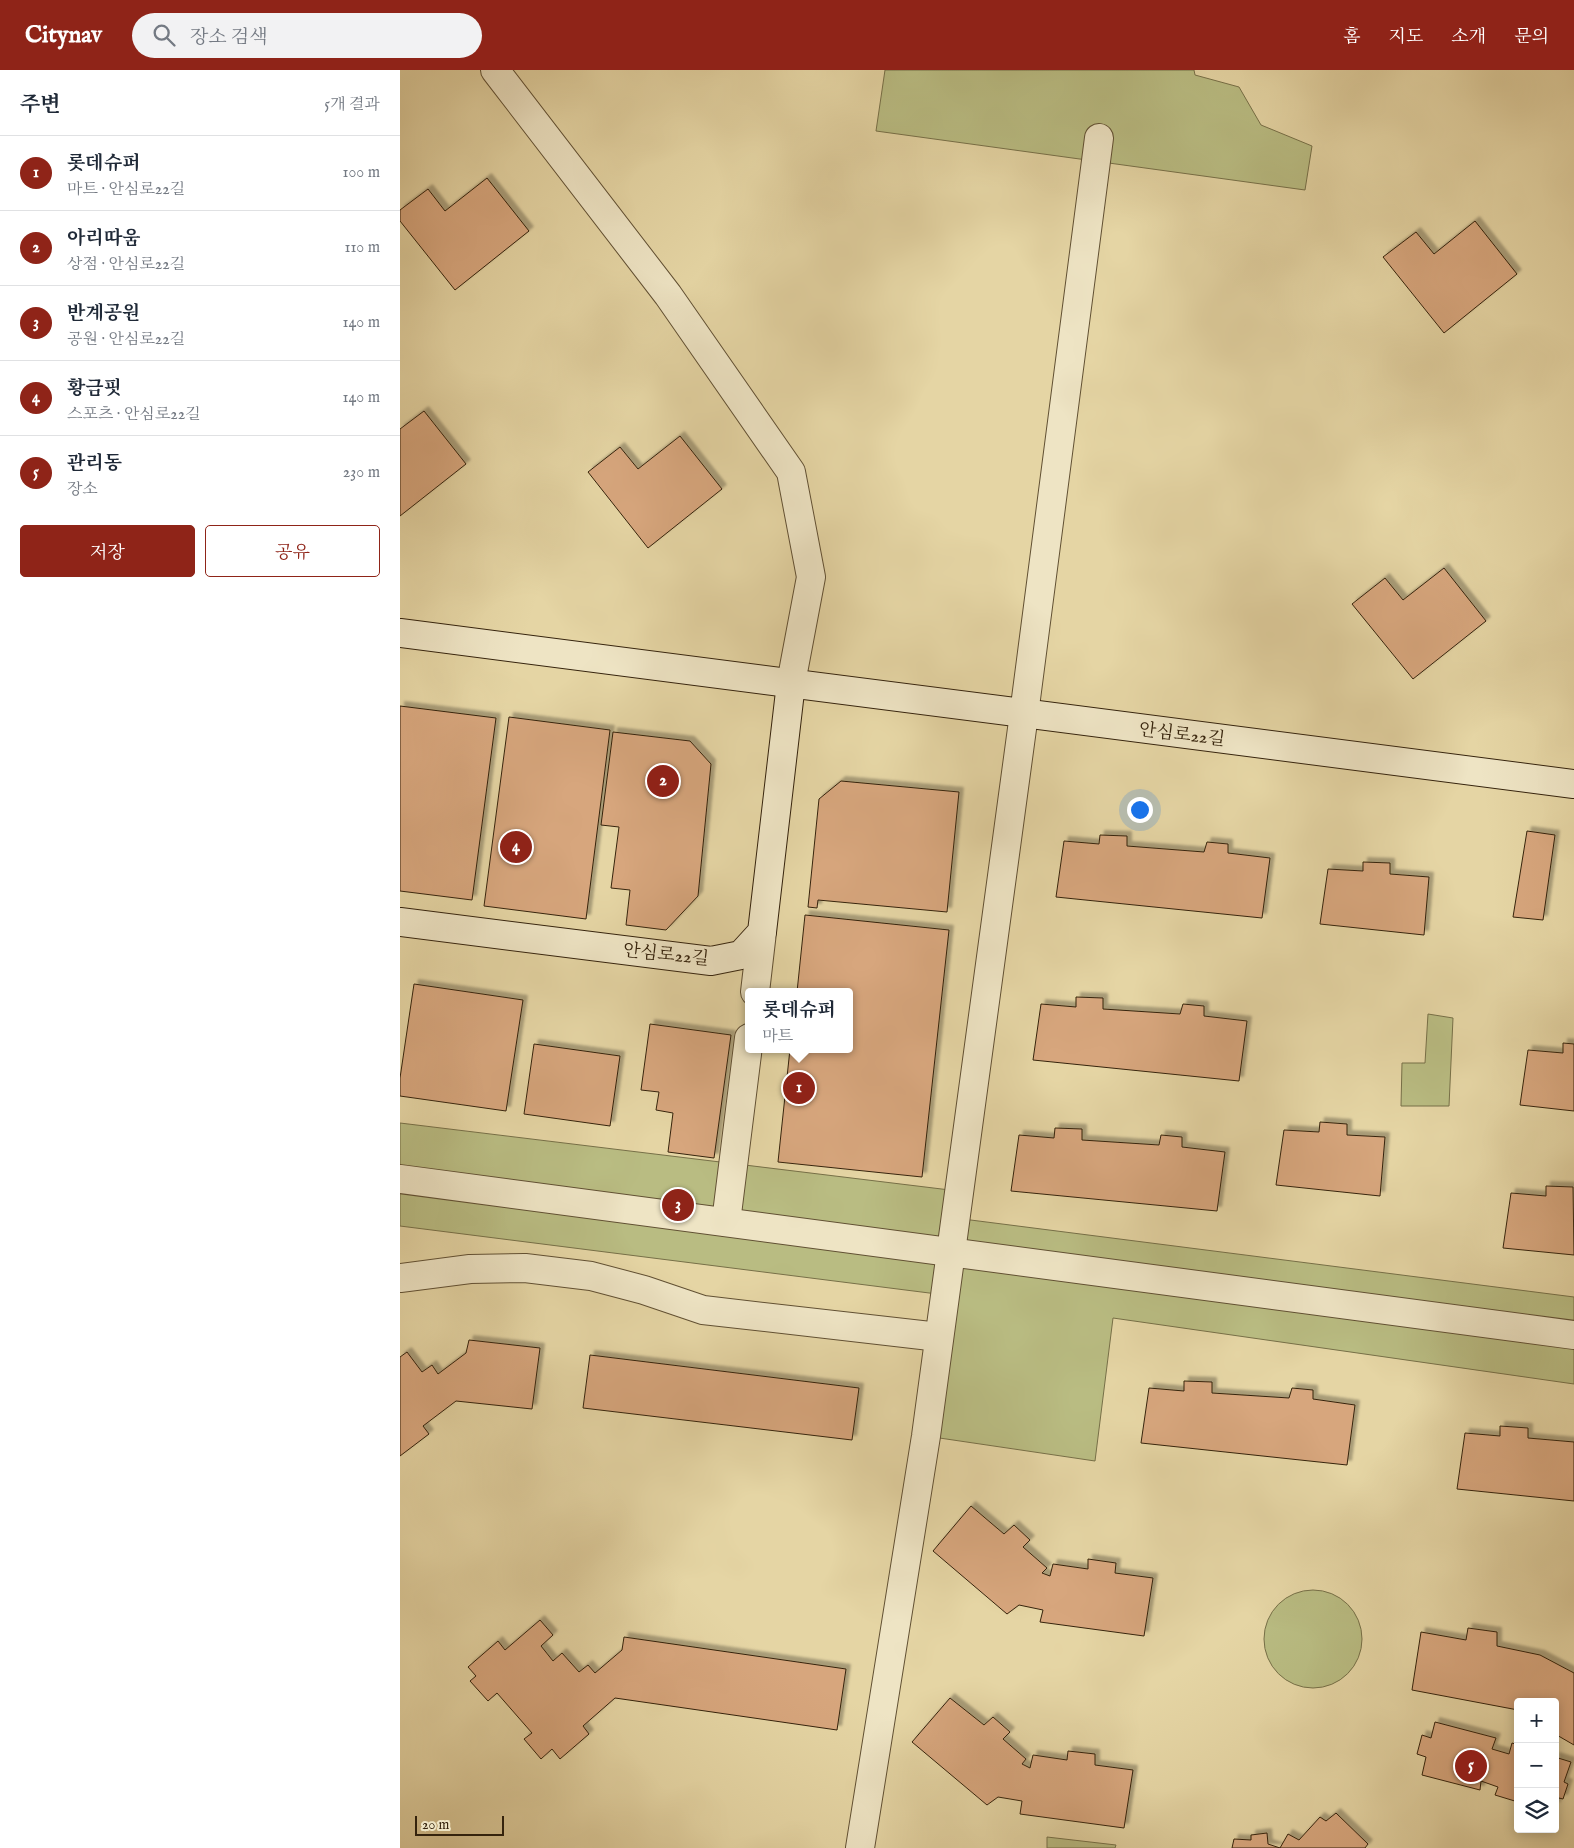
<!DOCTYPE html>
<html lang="ko">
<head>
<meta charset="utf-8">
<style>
	:root { --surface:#fff; --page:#f2f2f3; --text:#1f2937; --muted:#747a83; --line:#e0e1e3; --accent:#8f2418 }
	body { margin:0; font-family:"IM FELL English","Noto Serif KR",serif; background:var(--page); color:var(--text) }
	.controls { position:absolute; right:15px; bottom:15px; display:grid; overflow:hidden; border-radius:5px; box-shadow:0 2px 12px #0003 }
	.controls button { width:45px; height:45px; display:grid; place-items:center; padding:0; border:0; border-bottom:1px solid var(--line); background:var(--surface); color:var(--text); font:25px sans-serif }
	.scale { position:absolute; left:15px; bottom:12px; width:89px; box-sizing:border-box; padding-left:5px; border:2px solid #35230d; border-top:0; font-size:14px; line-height:18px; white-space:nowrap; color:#35230d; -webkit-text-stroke:4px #eee4c4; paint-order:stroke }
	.you { position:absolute; left:739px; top:739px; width:18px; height:18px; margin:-12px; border:4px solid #fff; border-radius:50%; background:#1a73e8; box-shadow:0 0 0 8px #1a73e833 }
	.badge { display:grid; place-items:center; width:32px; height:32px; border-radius:50%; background:var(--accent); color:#fff; font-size:16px; font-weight:700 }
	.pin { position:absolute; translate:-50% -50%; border:2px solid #fff; box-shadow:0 1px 5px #0006 }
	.popup { position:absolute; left:345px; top:918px; width:108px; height:65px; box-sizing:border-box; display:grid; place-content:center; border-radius:5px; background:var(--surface); filter:drop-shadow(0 1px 4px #0005); font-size:16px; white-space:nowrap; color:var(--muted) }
	.popup b { font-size:19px; color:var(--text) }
	.popup::after { content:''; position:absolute; left:50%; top:100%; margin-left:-10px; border:10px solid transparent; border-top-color:var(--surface) }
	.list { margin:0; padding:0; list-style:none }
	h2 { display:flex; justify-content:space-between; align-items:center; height:65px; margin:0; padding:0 20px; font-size:21px }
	h2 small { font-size:16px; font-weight:400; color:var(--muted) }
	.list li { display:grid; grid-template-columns:32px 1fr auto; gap:15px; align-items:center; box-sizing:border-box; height:75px; padding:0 20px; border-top:1px solid var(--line) }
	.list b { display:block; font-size:19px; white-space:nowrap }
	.list p { margin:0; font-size:16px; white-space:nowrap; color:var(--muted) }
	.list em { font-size:16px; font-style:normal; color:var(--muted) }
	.actions { display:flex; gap:10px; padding:15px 20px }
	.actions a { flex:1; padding:11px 0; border:1px solid var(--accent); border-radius:5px; text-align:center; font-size:18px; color:var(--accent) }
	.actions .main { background:var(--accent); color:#fff }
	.icon { flex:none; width:28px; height:28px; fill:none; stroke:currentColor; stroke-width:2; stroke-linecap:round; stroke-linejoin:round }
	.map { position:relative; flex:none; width:1174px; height:1778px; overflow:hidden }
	header { display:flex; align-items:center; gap:30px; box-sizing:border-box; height:70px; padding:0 25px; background:var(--accent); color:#fff }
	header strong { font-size:24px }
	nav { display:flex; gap:28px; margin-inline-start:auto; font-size:18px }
	.search { width:350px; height:45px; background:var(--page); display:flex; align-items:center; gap:12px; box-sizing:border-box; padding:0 18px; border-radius:28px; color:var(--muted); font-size:19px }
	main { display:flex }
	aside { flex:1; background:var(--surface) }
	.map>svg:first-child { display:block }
</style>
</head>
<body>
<header>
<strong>Citynav</strong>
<div class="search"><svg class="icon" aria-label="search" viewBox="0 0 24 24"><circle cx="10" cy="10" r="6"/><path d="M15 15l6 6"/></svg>장소 검색</div>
<nav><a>홈</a><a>지도</a><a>소개</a><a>문의</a></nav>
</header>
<main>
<aside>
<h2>주변<small>5개 결과</small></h2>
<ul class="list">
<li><span class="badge">1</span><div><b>롯데슈퍼</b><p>마트 · 안심로22길</p></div><em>100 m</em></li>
<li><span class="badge">2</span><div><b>아리따움</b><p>상점 · 안심로22길</p></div><em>110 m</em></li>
<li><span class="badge">3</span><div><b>반계공원</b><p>공원 · 안심로22길</p></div><em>140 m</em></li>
<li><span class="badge">4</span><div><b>황금핏</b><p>스포츠 · 안심로22길</p></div><em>140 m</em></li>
<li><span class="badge">5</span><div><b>관리동</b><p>장소</p></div><em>230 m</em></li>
</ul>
<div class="actions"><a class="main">저장</a><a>공유</a></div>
</aside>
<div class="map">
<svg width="1174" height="1778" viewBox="0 0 1174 1778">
	<defs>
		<filter id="shadow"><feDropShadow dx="4.5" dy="-4.5" stdDeviation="1" flood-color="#0004"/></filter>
	</defs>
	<rect width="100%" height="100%" fill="#e5d5a4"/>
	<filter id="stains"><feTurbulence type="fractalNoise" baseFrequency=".004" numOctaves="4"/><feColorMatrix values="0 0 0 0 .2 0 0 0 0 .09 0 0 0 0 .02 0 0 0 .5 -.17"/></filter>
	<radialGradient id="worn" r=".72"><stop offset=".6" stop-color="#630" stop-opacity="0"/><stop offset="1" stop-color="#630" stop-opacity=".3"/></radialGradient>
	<g fill="#b9bc82" stroke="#777048">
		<polygon points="485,0 794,0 795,5 839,17 861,55 912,76 905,120 476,61"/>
		<polygon points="1028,944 1053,948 1049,1036 1001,1036 1002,993 1025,993"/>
		<polygon points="0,1053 558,1121 555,1148 1174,1227 1174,1314 713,1248 695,1391 526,1366 545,1225 0,1156"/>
		<circle cx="913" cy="1569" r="49"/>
		<polygon points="647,1767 716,1775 715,1778 647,1778"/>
	</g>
	<g fill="#d7a67d" stroke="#35230d" filter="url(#shadow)">
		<polygon points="87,108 129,161 55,220 0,151 0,140 28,119 45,141"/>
		<polygon points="1075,151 1117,204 1044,263 983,187 1016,162 1034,184"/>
		<polygon points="24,341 66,394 0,446 0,359"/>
		<polygon points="280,366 322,419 248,478 188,402 220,377 238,399"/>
		<polygon points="1044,498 1086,551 1013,609 952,534 985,508 1003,530"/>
		<polygon points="0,636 96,648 72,830 0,821"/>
		<polygon points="109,647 210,660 186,849 84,836"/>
		<polygon points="213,662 290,671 311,694 298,826 266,860 226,855 230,820 211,818 219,757 201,755"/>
		<polygon points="441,711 559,722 547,842 418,830 417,838 408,837 419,729"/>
		<polygon points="1127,761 1155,765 1143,850 1113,847"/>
		<polygon points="700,765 727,766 727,776 804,782 807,772 828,774 828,783 870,788 862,848 656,827 664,771 699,774"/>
		<polygon points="963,792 990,793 990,804 1029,807 1024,865 920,854 928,799 963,801"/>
		<polygon points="405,845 549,860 522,1107 378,1092 390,979 449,979 449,922 397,922"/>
		<polygon points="14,914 123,930 106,1041 0,1026 0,1008"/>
		<polygon points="676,927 703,928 703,939 780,944 783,934 804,936 804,946 847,951 839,1011 633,990 641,934 676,937"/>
		<polygon points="250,954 331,965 314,1088 268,1082 273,1043 256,1040 259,1022 241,1020"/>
		<polygon points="1163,973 1174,974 1174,1041 1120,1035 1128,980 1163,983"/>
		<polygon points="134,974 220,986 210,1056 124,1044"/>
		<polygon points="920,1052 947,1054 947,1065 985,1067 980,1126 876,1115 884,1060 919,1062"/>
		<polygon points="655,1058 682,1059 682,1070 759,1075 761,1065 782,1067 782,1077 825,1082 817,1141 611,1121 619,1065 654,1068"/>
		<polygon points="1146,1116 1173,1117 1174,1185 1103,1178 1111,1123 1146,1126"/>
		<polygon points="69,1270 140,1278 132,1339 56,1331 23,1356 29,1364 0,1386 0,1287 7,1282 22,1302 32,1295 38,1304 66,1283"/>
		<polygon points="190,1285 459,1318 452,1370 183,1338"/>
		<polygon points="784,1311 812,1312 812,1323 889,1328 892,1318 913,1320 913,1329 955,1335 947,1395 741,1373 749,1318 784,1321"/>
		<polygon points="1100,1356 1128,1358 1128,1368 1174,1372 1174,1431 1057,1419 1065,1363 1100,1366"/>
		<polygon points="571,1436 604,1464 614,1455 630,1470 623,1477 647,1498 642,1503 650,1506 653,1494 688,1499 688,1489 716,1493 715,1503 753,1508 744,1566 640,1552 643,1540 619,1535 607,1544 533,1481"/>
		<polygon points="140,1550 153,1565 141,1576 153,1591 162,1583 179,1602 188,1595 195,1603 222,1580 224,1567 446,1599 437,1660 215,1628 183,1656 189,1664 160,1689 152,1679 141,1689 124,1669 132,1663 97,1623 88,1631 70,1611 76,1606 68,1597 98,1571 105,1580"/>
		<polygon points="1068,1558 1097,1562 1097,1576 1140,1585 1174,1603 1174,1675 1155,1664 1155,1632 1118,1632 1118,1640 1012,1620 1021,1562 1066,1570"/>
		<polygon points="550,1628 584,1655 593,1647 610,1662 603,1669 626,1689 622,1694 630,1698 633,1685 667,1690 668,1681 695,1684 695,1695 733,1700 724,1758 620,1744 622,1731 598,1727 587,1735 512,1672"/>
		<polygon points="1035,1652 1096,1668 1092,1679 1109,1684 1112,1673 1118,1675 1118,1732 1095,1725 1098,1717 1081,1711 1080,1720 1022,1705 1026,1687 1017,1684 1022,1665 1031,1668"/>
		<polygon points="1155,1687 1171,1692 1164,1712 1168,1714 1163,1729 1159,1728 1155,1737"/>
		<polygon points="936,1743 968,1774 965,1778 832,1778 834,1769 851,1770 851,1765 867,1763 868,1774 880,1778 888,1764 899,1770 920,1747 926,1751"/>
	</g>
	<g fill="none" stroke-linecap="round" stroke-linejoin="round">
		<g stroke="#615033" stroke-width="30">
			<g id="street">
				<polyline points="95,0 268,225 391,402 411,507 391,613"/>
				<polyline points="355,922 362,862"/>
				<polyline points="0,1109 1174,1265"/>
				<polyline points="326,1152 349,968"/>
				<polyline points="0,1208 70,1199 125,1198 191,1206 244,1220 303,1240 539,1267"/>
				<polyline points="460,1778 526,1366 624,644 699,68"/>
			</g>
		</g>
		<g stroke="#35230d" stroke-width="30">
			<g id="secondary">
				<polyline points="0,563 1174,714"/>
				<polyline points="0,852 311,891 341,885 362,862 391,613"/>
			</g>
		</g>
		<use href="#street" stroke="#eee4c4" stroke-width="28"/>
		<use href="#secondary" stroke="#eee4c4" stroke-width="28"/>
	</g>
	<g text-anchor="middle" stroke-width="4" stroke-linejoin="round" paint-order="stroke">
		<g font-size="18" fill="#35230d" stroke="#eee4c4">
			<text transform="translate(782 664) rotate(7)" y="6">안심로22길</text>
			<text transform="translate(266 884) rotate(6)" y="6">안심로22길</text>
		</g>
	</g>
	<rect width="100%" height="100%" filter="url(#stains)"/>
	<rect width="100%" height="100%" fill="url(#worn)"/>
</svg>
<div class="controls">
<button>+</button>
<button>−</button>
<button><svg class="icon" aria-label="layers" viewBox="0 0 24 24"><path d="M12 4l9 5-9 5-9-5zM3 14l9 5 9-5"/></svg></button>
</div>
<div class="scale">20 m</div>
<div class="you"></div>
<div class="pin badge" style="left:399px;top:1018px">1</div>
<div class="popup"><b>롯데슈퍼</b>마트</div>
<div class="pin badge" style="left:263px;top:711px">2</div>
<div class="pin badge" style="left:278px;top:1135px">3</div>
<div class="pin badge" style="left:116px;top:777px">4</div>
<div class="pin badge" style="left:1071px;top:1696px">5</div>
</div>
</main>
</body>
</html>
